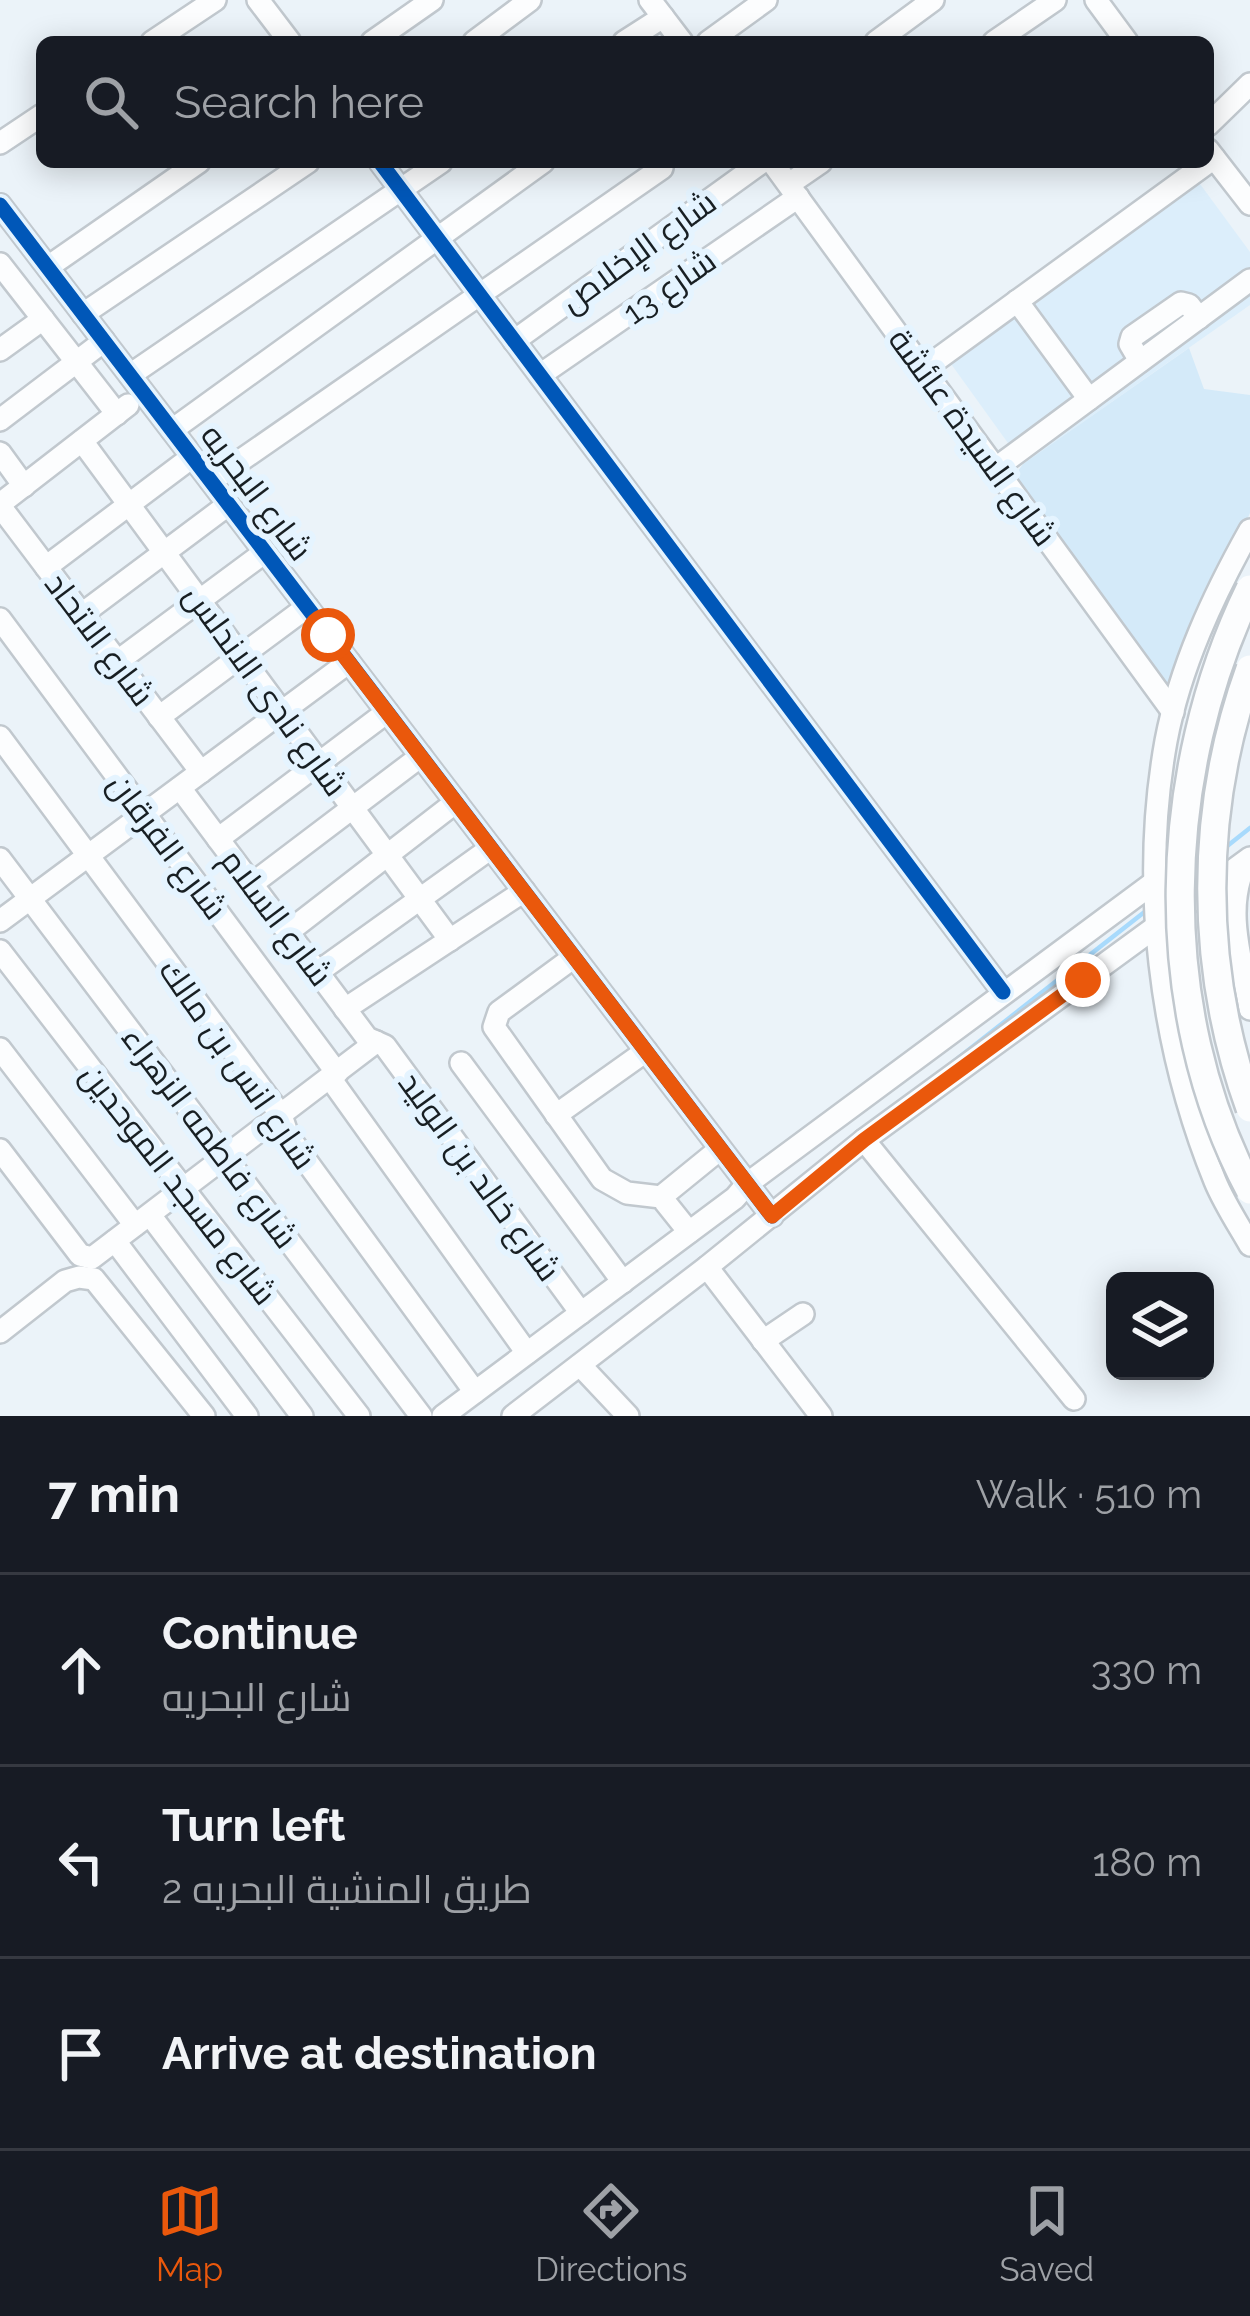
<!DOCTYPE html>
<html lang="en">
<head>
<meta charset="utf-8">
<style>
	:root { --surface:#171b24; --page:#20242c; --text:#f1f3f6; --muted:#9ea1a6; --line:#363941; --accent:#ea580c }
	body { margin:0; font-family:Raleway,Cairo,sans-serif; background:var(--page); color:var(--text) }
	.controls { position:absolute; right:36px; bottom:36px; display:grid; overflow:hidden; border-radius:18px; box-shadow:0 6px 30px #0003 }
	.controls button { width:108px; height:108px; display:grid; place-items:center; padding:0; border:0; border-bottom:3px solid var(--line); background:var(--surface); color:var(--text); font:60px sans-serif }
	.stop { position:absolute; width:36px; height:36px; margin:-27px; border:9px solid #ea580c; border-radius:50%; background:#fff }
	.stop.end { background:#ea580c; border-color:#fff; box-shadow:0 3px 12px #0008 }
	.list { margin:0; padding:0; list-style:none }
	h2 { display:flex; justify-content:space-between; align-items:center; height:156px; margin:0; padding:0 48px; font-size:51px }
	h2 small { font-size:39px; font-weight:400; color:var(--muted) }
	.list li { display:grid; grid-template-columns:78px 1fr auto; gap:36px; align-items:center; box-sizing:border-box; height:192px; padding:0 48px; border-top:3px solid var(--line) }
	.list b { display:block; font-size:45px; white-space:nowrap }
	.list p { margin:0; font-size:39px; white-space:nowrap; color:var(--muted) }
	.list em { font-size:39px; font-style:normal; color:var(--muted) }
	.icon { flex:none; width:66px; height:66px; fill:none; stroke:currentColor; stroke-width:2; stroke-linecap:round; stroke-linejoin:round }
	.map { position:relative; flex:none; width:1250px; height:1416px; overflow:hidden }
	.search { position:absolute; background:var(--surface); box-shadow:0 6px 30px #0003; left:36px; right:36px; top:36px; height:132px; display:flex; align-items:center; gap:30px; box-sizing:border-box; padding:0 42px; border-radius:18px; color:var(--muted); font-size:45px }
	.sheet { height:732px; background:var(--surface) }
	nav { display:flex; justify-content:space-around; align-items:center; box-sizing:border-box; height:168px; border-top:3px solid var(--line); background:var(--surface); font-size:33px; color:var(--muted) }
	nav a { display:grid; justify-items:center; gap:6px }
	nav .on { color:var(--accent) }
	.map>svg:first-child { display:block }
</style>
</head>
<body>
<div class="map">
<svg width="1250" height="1416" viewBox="0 0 1250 1416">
	<rect width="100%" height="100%" fill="#ebf3f9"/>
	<polygon fill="#dceefb" points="1192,173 1250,252 1250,305 1023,464 941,350"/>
	<polygon fill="#d4eaf9" points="1189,348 1204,389 1250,395 1250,513 1170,695 1013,478 1023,464"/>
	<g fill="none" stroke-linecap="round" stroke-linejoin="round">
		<g stroke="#a8dafc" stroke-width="4.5">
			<polyline points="1226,847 1250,828"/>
			<polyline points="948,1066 1147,910"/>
		</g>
		<g stroke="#c1c8ce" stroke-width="26">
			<g id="minor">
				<polyline points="258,0 290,42"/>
				<polyline points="650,0 682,42"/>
				<polyline points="1096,0 1127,42"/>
				<polyline points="152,42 215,0"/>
				<polyline points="372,42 432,0"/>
				<polyline points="474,42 530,0"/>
				<polyline points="624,42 663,17"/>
				<polyline points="708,42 766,0"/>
				<polyline points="876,42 933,0"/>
				<polyline points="994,42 1055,0"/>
				<polyline points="1208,125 1250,84"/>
				<polyline points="0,143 42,115"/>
				<polyline points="1208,150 1250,204"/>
				<polyline points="380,162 1003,992"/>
				<polyline points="772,162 1173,712"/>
				<polyline points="789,184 821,162"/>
				<polyline points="0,205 772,1216"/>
				<polyline points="0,264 117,414"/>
				<polyline points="48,267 199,162"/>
				<polyline points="1017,301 1089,399"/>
				<polyline points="83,314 308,162"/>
				<polyline points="514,341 762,162"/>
				<polyline points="0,350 43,319"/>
				<polyline points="1140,361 1130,344 1132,337 1181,303 1189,305 1199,318"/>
				<polyline points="924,369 1214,158"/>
				<polyline points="130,375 441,162"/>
				<polyline points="540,375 798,197"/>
				<polyline points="0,420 104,341"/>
				<polyline points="172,430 543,162"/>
				<polyline points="82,441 450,940"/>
				<polyline points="0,453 24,486"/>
				<polyline points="996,468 1250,280"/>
				<polyline points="211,481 662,168"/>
				<polyline points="0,504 128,405"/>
				<polyline points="0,506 201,772"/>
				<path d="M1250,530C1213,596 1180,667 1166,741C1140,885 1160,1046 1215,1181C1224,1203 1238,1224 1250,1245"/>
				<polyline points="46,567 192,457"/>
				<polyline points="82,614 229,504"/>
				<polyline points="0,619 337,1073"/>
				<polyline points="118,661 265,552"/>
				<polyline points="159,717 307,607"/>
				<polyline points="0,737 281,1115 288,1136 475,1392"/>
				<polyline points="180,788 367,1038 385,1046 581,1313"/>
				<polyline points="218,839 387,712"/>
				<polyline points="0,859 421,1416"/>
				<path d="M1246,863C1223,908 1242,961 1250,1009"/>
				<polyline points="252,884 421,756"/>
				<polyline points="0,921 349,662"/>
				<polyline points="288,932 456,802"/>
				<polyline points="0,951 359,1416"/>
				<polyline points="574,957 499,1012 494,1027 602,1179 627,1193 661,1197 689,1232"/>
				<polyline points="318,972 491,848"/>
				<polyline points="345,1009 524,891"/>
				<polyline points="0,1049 135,1225"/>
				<polyline points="461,1063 623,1282"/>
				<polyline points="330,1078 527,1353"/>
				<polyline points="556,1115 646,1051"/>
				<polyline points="864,1140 1074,1399"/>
				<polyline points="0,1150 80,1255 92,1258 376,1042"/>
				<polyline points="661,1197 720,1149"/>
				<polyline points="150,1215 302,1416"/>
				<polyline points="115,1241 247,1416"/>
				<polyline points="707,1267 821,1416"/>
				<polyline points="0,1332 65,1281 79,1277 94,1279 204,1416"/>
				<polyline points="763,1341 803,1314"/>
				<polyline points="580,1365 628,1416"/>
				<polyline points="443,1416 735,1198 747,1184 1156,881"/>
				<polyline points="513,1416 707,1267 864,1140 1250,858"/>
			</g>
		</g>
		<use href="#minor" stroke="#fcfdfe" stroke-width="21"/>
		<g stroke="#c1c8ce" stroke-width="32" stroke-linecap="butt">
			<g id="major-bridge">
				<path d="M1250,589C1161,772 1153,1008 1250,1190"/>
				<path d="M1250,669C1199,810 1199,967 1250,1108"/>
			</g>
		</g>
		<use href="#major-bridge" stroke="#fcfdfe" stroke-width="27"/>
		<g stroke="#e5f4ff" stroke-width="22">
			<g id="cycleway">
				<polyline points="380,162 1003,992"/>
				<polyline points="0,205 772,1216"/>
			</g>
		</g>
		<use href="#cycleway" stroke="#0057b8" stroke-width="15"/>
	</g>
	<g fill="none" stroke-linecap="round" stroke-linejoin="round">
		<polyline stroke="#ea580c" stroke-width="15" points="328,635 772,1216 864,1140 1083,980"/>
	</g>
	<g text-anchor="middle" stroke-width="12" stroke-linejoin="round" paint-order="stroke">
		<g font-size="33" fill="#181f23" stroke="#e5f4ff">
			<text transform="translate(638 251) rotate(-36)" y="12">شارع الإخلاص</text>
			<text transform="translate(669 286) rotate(-35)" y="12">شارع 13</text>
			<text transform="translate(973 437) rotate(54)" y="12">شارع السيدة عائشة</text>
			<text transform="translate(257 492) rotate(53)" y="12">شارع البحريه</text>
			<text transform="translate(100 639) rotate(53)" y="12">شارع الاتحاد</text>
			<text transform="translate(266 690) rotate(54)" y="12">شارع نادى الاندلس</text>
			<text transform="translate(168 846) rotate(53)" y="12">شارع الفرقان</text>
			<text transform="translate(277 917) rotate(53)" y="12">شارع السلام</text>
			<text transform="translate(238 1064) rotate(55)" y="12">شارع انس بن مالك</text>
			<text transform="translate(210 1137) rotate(53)" y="12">شارع فاطمه الزهراء</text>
			<text transform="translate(480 1176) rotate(54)" y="12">شارع خالد بن الوليد</text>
			<text transform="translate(179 1184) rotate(52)" y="12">شارع مسجد الموحدين</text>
		</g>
	</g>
</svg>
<div class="controls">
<button><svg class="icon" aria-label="layers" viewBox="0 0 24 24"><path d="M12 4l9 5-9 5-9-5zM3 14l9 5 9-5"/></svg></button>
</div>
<div class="stop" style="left:328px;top:635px"></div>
<div class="stop end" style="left:1083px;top:980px"></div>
<div class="search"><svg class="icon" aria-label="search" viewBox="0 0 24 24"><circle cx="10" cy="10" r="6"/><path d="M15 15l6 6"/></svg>Search here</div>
</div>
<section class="sheet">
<h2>7 min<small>Walk · 510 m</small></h2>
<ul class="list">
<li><svg class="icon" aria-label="ahead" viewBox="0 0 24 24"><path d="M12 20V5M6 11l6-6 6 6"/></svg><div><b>Continue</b><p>شارع البحريه</p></div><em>330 m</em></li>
<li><svg class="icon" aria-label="left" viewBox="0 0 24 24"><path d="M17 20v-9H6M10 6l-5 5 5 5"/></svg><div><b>Turn left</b><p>طريق المنشية البحريه 2</p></div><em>180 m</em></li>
<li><svg class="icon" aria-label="arrive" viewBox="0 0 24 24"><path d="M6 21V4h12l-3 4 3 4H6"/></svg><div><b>Arrive at destination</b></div></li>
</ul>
</section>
<nav>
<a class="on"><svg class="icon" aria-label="map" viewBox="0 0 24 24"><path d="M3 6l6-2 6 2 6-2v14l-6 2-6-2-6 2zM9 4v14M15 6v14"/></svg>Map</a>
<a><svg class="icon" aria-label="directions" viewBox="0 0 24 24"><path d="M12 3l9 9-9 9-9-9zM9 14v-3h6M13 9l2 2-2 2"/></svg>Directions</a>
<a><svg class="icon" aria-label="saved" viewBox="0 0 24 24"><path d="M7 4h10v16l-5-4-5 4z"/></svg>Saved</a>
</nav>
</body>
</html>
